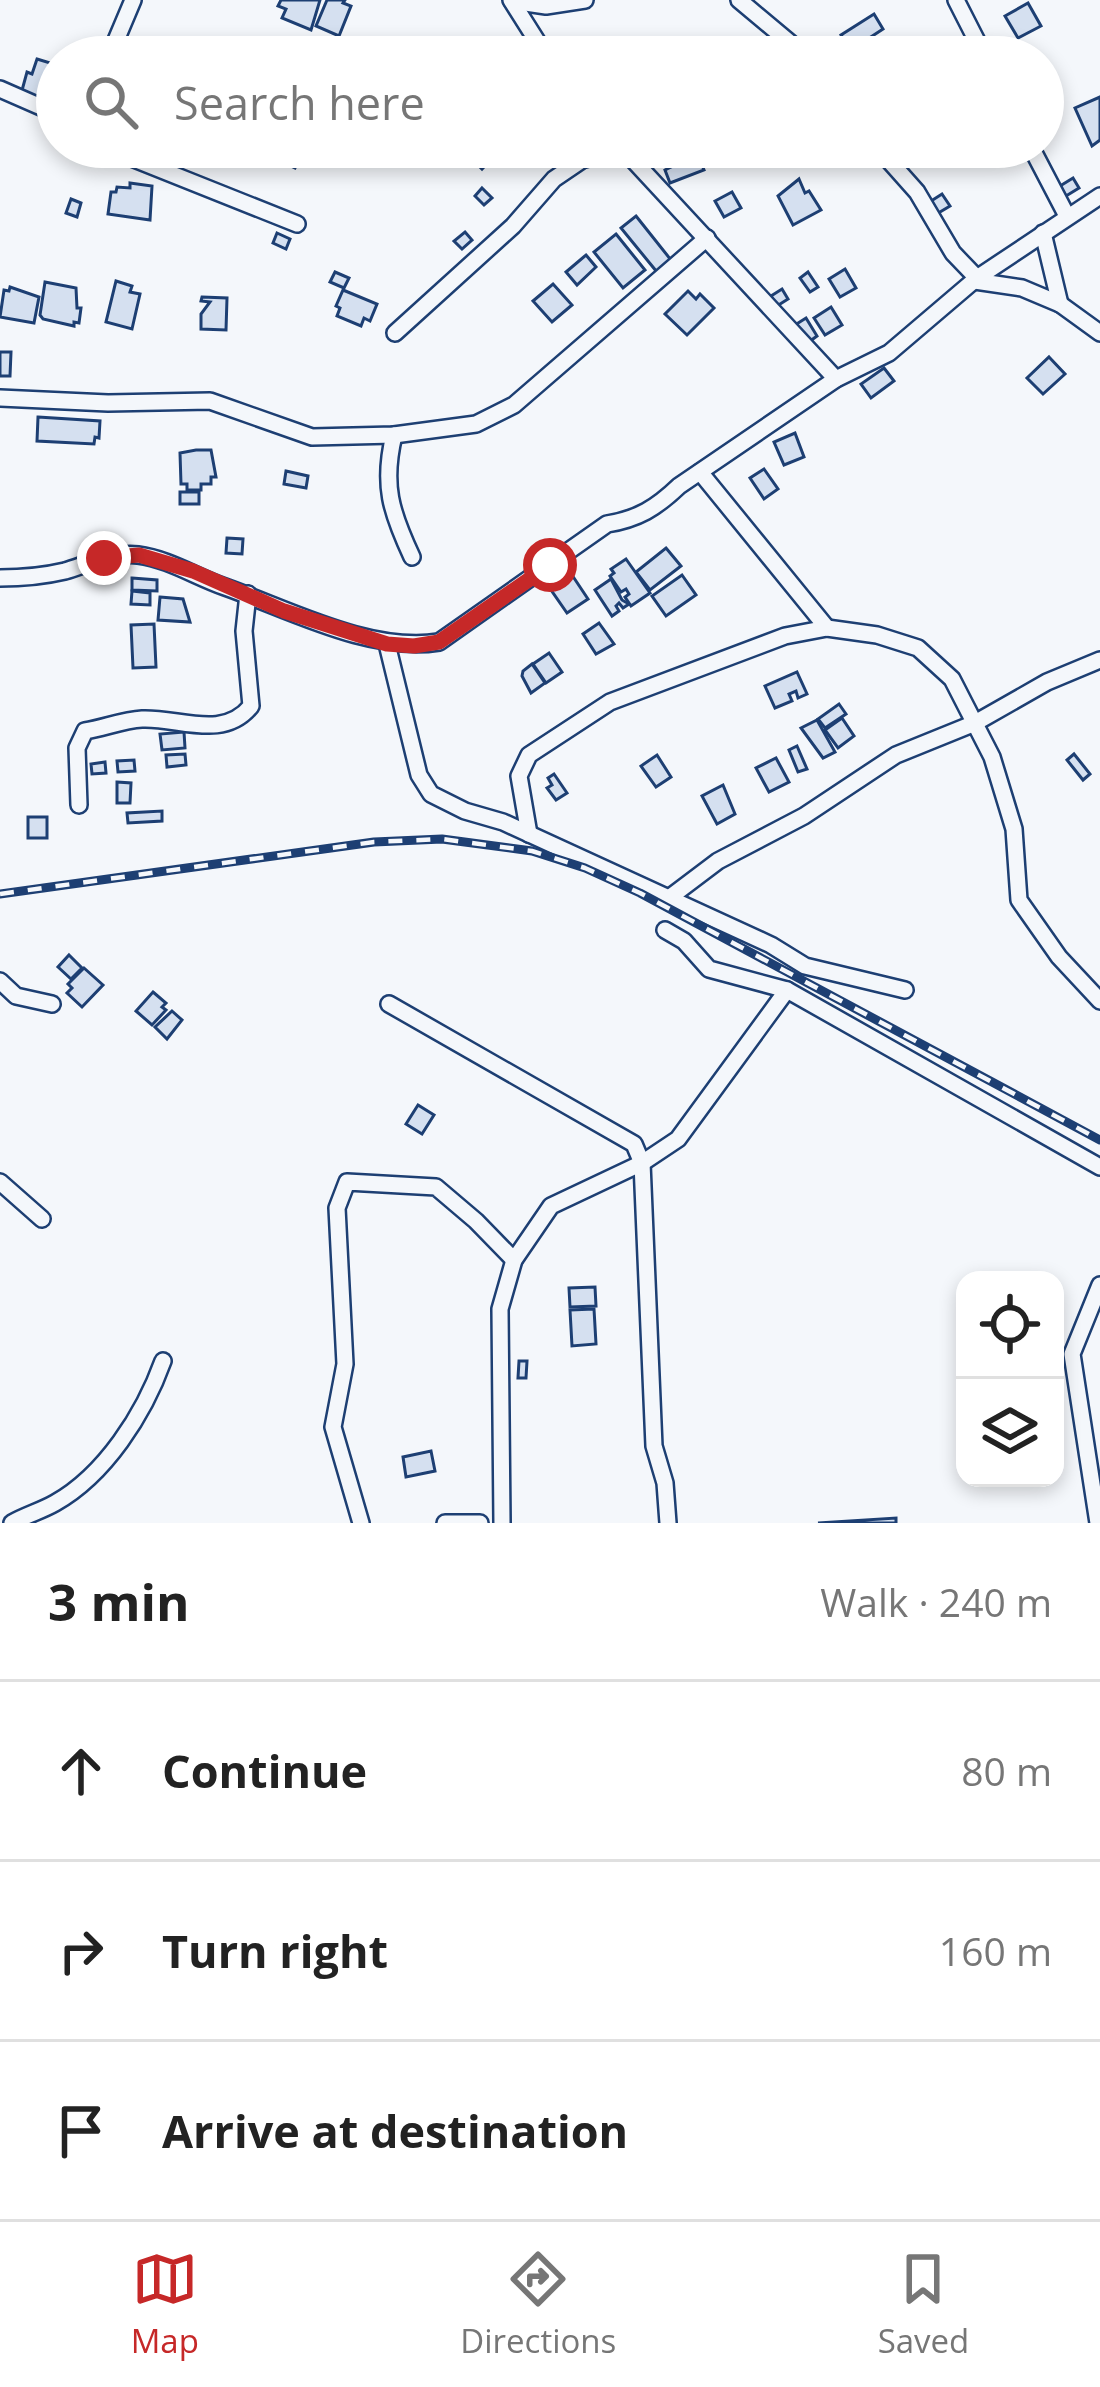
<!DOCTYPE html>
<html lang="en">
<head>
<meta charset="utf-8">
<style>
	:root { --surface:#fff; --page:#f2f2f2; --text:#222; --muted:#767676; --line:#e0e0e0; --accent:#c62828 }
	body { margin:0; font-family:"Open Sans",sans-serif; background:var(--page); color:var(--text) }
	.controls { position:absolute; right:36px; bottom:36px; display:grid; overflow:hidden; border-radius:24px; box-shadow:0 6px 18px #0003 }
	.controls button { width:108px; height:108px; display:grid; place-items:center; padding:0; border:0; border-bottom:3px solid var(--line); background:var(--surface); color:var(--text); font:60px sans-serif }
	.stop { position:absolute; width:36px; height:36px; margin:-27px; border:9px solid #c62828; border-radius:50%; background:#fff }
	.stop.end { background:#c62828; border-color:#fff; box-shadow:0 3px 12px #0008 }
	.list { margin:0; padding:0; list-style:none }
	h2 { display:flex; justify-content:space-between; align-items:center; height:156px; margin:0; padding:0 48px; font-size:51px }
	h2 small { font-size:39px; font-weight:400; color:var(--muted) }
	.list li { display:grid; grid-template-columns:78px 1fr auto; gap:36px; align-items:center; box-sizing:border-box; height:180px; padding:0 48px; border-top:3px solid var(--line) }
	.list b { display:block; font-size:45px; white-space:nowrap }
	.list em { font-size:39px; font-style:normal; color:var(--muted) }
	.icon { flex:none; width:66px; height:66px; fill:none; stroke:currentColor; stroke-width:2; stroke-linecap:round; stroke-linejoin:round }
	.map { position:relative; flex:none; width:1100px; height:1523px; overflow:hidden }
	.search { position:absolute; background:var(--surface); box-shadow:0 6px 18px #0003; left:36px; right:36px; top:36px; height:132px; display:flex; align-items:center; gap:30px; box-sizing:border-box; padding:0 42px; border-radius:66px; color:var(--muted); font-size:45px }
	.sheet { height:696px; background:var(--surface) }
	nav { display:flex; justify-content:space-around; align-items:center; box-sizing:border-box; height:168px; border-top:3px solid var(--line); background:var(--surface); font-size:33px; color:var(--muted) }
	nav a { display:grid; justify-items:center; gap:6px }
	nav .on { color:var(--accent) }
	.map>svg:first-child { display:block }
</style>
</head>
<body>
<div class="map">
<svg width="1100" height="1523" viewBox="0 0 1100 1523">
	<rect width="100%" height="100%" fill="#f4f7fb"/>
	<g fill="#d5e0f0" stroke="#1d3f73" stroke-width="3">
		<polygon points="281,0 320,0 311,30 282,18 286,9 278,6"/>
		<polygon points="327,0 345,0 343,3 351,6 339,36 316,26"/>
		<polygon points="1028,3 1041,26 1018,38 1005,16"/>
		<polygon points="874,14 883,29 851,50 841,35"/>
		<polygon points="37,59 57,65 56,105 21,94 27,72 32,74"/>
		<polygon points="1100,97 1100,140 1092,146 1075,108"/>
		<polygon points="263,147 291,147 283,164 260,152"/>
		<polygon points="293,147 305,149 295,168 285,163"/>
		<polygon points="487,147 496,154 482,169 474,161"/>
		<polygon points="695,149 704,170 670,183 665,170 671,167 668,160"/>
		<polygon points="1073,178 1079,188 1066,196 1060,186"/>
		<polygon points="799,179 805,193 809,191 821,210 793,225 778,196"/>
		<polygon points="130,183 152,186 150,220 108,214 111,192 116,192 117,187 130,188"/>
		<polygon points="482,188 492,198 484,205 475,196"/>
		<polygon points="732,192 741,208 724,217 715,201"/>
		<polygon points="942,194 950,206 935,215 928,203"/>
		<polygon points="71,199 81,203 77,217 66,213"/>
		<polygon points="636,216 671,260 657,272 621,228"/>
		<polygon points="465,232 472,240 462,249 454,241"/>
		<polygon points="277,233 290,239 286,249 273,243"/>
		<polygon points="616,234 645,270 623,288 594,252"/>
		<polygon points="586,255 596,267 577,285 566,272"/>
		<polygon points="845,269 856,288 840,297 829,279"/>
		<polygon points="335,272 349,278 344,288 330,282"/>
		<polygon points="808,272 818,287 810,292 800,278"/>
		<polygon points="116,281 132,286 130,292 140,294 132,329 106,322"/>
		<polygon points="45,282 76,288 77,308 81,308 79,323 74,322 74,326 43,319 40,315"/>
		<polygon points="553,284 572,305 552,322 533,301"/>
		<polygon points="10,287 39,297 34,323 0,317 4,290 9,291"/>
		<polygon points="782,289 788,299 777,306 771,296"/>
		<polygon points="343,290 377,304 370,321 364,318 361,326 337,316 340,308 336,306"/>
		<polygon points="688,291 696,299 700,294 714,308 687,335 665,314"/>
		<polygon points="202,297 227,298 226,330 201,329 201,314 210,302 201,301"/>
		<polygon points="831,307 842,325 825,335 814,318"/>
		<polygon points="806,318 817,336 806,344 795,325"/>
		<polygon points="0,352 11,352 10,376 0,376"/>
		<polygon points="1049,357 1065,374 1043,394 1027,378"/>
		<polygon points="884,368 894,381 871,398 861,384"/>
		<polygon points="38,417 100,421 99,438 95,437 94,444 37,441"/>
		<polygon points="795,433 804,457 784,465 774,442"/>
		<polygon points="196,450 211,450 216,477 211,477 211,484 201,484 201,490 187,490 187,484 181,484 180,453"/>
		<polygon points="764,469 778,489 764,499 750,478"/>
		<polygon points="286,471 308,476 306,488 284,484"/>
		<rect x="180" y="492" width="19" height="12"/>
		<polygon points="227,538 243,539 242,554 226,553"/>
		<polygon points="666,548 681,566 650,590 636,572"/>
		<polygon points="626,559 650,593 631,606 625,597 629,594 626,589 621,592 610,576 614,573 611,569"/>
		<polygon points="570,572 588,599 567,613 549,587"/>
		<polygon points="682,575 696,595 666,616 652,596"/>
		<polygon points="132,578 157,580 157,591 132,590"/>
		<polygon points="611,579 622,600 629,604 623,608 619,603 616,606 619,611 612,616 595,590"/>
		<polygon points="132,591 150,593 150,605 131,604"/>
		<polygon points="160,597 183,599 190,622 158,620"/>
		<polygon points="599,623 614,644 596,654 583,634"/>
		<polygon points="154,624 156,667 133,668 131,625"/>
		<polygon points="549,653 562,672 546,683 533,664"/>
		<polygon points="532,664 545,683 531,693 522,676 523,671"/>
		<polygon points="797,672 807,694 798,698 796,691 789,694 792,701 775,708 765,686"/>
		<polygon points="839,704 846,714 825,728 818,719"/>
		<polygon points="842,718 854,736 838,748 825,730"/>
		<polygon points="817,720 835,752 823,758 801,728"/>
		<polygon points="184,732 185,748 162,750 160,734"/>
		<polygon points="797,746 807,769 798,772 789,750"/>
		<polygon points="185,754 186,765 167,767 166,755"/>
		<polygon points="1074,754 1090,774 1083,780 1067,760"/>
		<polygon points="657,755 671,777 656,787 641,766"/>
		<polygon points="776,758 789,782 769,792 756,768"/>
		<polygon points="134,760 135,771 118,772 117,761"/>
		<polygon points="105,762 106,773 92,774 91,764"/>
		<polygon points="554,774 567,793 556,800 547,788 552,785 548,778"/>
		<polygon points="117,782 131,783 130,803 117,803"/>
		<polygon points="723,785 735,814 717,824 702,796"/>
		<polygon points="162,811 162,821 128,823 127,813"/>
		<rect x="28" y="817" width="19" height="21"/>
		<polygon points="69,955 82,968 71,979 58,967"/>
		<polygon points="84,968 103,985 82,1007 67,993 72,988 68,984"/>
		<polygon points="153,992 166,1003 162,1007 166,1010 152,1025 136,1011"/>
		<polygon points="172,1011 182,1020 167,1039 155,1027"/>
		<polygon points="418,1105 434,1115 422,1134 406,1124"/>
		<polygon points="595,1287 596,1306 570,1307 569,1288"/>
		<polygon points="594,1309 596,1344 572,1346 570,1310"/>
		<polygon points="519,1361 527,1361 526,1378 518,1378"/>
		<polygon points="431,1451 435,1471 406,1477 403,1457"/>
		<polygon points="896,1518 896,1523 818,1523"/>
	</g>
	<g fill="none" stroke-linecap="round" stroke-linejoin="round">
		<g stroke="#1d3f73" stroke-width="20">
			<g id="minor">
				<polyline points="511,0 547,57"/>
				<polyline points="739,0 807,57"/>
				<polyline points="956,0 985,57"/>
				<polyline points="512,1 546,6 585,0"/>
				<polyline points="109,57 133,0"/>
				<polyline points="0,89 57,114"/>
				<polyline points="104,147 297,224"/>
				<polyline points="621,147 836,379"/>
				<polyline points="877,147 917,192 953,253 977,278"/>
				<polyline points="1031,147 1067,216"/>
				<polyline points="1043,233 1060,304"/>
				<polyline points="975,281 1022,288 1060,304 1100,333"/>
				<polyline points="395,333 513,226 554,179 582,160 622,148"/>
				<polyline points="0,398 108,403 210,401 312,437 394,435 476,424 514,405 707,238"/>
				<path d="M394,435C382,485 391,512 412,557"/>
				<polyline points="700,472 827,628"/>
				<path d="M0,578C22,578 44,576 65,571C88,564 113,552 138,555C169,559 196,577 225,587C290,610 370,653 439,642L607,524C638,519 656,508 679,486L836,379L889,353L977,278L1100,196"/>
				<polyline points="387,644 419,775 431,794 465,811 503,822 771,945 805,966 905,990"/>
				<path d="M79,805L77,748L85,731C104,728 123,720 142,719C178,717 223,741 251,706L244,631L248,594"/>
				<polyline points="529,834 519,776 529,755 610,702 785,636 827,628 877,635 918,648 952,679 992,757 1014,829 1019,900 1059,957 1100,1001"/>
				<polyline points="669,898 718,861 804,816 896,755 975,723 1047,682 1100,660"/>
				<polyline points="665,930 684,941 709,969 787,990 1100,1167"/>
				<polyline points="0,981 16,996 52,1004"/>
				<polyline points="389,1004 634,1144 642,1163 654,1446 665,1483 668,1523"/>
				<polyline points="0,1182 42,1219"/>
				<path d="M12,1523C26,1515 41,1511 55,1503C105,1475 144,1414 163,1361"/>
				<polyline points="361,1523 333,1427 345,1364 337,1208 347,1182 436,1187 476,1221 514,1260"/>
				<polyline points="445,1523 480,1523"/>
				<polyline points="502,1523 500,1309 514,1260 551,1206 642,1163 678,1139 787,990"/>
				<polyline points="1098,1523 1072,1354 1100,1285"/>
			</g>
		</g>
		<use href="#minor" stroke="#f4f7fb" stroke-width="15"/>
		<g stroke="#1d3f73" stroke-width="9">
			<polyline id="rail" points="0,894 374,842 442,839 532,851 585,868 640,893 1100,1140"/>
		</g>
		<use href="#rail" stroke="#f4f7fb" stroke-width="4.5" stroke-dasharray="14" stroke-linecap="butt"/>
	</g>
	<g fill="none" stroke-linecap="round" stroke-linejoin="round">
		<polyline stroke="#c62828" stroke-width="15" points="104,558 139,555 193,571 284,611 387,644 414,646 439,642 550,565"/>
	</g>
</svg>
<div class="controls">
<button><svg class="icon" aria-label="locate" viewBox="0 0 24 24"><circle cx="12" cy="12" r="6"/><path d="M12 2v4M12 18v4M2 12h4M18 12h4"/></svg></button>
<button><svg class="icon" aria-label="layers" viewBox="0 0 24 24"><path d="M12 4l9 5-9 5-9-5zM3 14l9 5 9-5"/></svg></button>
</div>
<div class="stop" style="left:550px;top:565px"></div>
<div class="stop end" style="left:104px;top:558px"></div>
<div class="search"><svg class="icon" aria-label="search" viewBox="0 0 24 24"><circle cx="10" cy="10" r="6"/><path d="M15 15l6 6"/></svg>Search here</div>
</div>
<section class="sheet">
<h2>3 min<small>Walk · 240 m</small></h2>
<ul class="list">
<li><svg class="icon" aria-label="ahead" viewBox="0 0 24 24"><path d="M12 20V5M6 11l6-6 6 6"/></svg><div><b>Continue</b></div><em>80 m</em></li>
<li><svg class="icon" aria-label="right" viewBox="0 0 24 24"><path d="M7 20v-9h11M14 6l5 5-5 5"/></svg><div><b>Turn right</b></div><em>160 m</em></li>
<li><svg class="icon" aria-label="arrive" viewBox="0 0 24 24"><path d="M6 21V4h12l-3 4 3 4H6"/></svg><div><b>Arrive at destination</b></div></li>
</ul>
</section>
<nav>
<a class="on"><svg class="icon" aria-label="map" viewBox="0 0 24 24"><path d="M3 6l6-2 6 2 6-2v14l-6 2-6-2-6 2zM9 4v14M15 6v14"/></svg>Map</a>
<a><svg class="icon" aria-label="directions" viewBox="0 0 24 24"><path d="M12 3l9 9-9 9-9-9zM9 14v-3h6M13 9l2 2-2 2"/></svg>Directions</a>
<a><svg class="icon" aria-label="saved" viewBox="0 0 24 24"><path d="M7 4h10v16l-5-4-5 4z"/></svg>Saved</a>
</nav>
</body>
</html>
